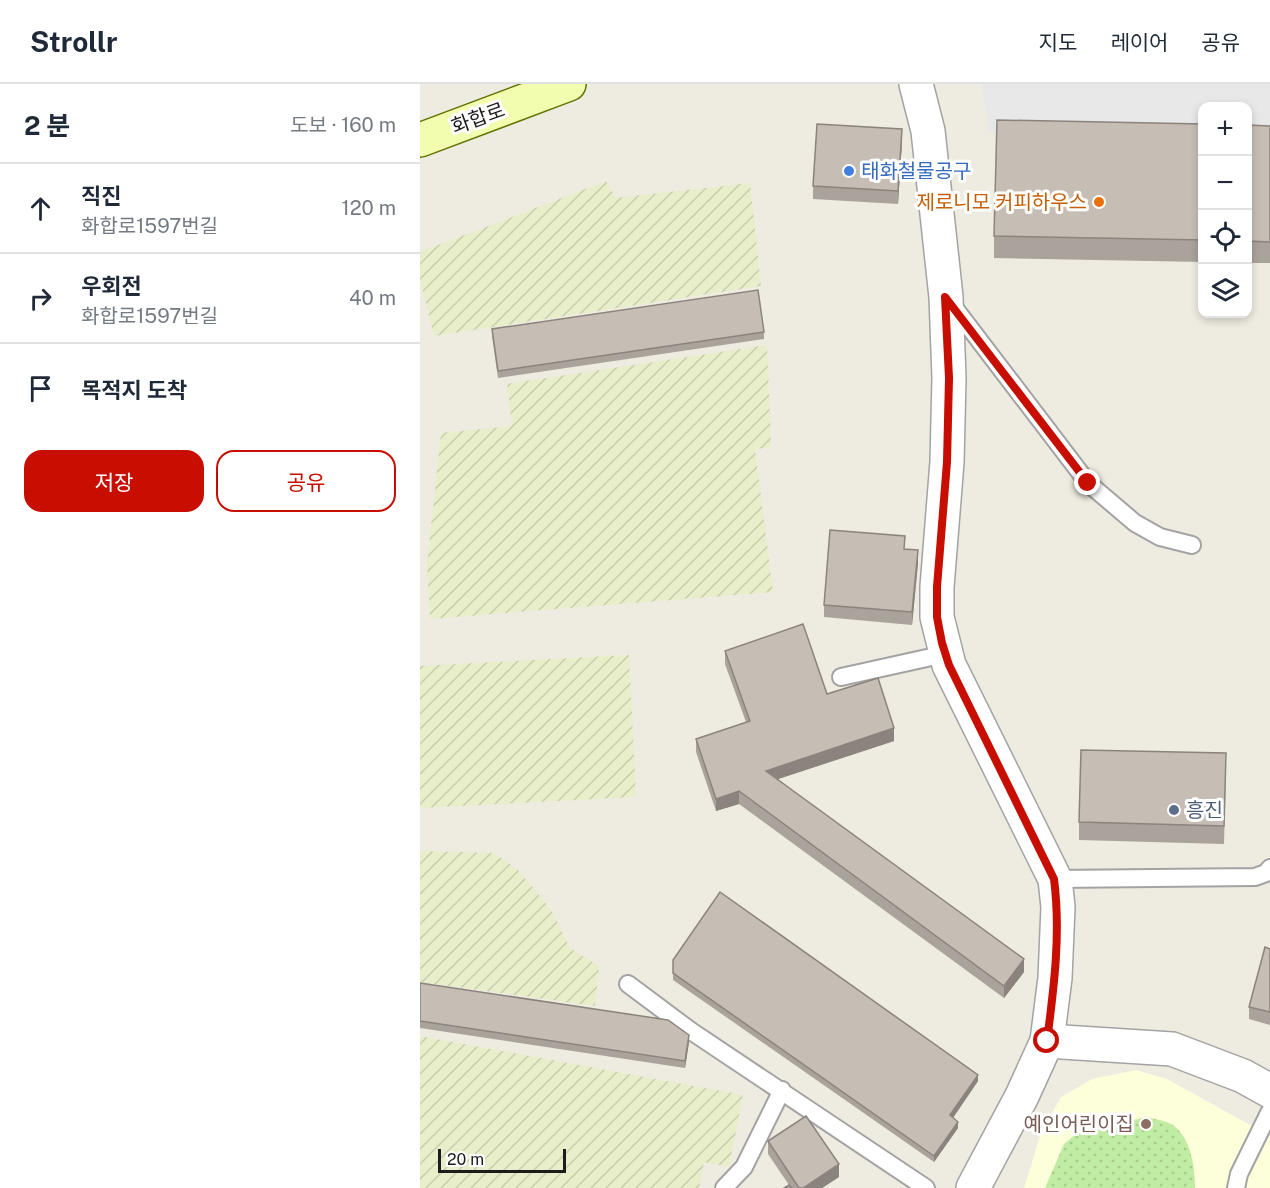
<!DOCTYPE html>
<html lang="ko">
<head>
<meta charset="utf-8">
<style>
	:root { --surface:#fff; --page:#f6f6f7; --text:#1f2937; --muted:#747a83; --line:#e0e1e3; --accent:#c80e00 }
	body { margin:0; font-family:"Public Sans","Noto Sans KR",sans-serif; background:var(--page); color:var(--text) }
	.controls { position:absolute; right:18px; top:18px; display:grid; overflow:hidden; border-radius:12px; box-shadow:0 3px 9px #0003 }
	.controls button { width:54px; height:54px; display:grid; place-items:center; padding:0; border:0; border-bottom:2px solid var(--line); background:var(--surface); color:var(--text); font:30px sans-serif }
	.scale { position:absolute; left:18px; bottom:15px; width:128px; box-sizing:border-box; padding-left:6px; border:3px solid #1c1c1c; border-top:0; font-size:16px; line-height:21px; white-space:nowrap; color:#1c1c1c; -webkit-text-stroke:4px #fff; paint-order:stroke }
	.stop { position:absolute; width:18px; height:18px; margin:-14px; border:4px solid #c80e00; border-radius:50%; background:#fff }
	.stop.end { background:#c80e00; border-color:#fff; box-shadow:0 2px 6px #0008 }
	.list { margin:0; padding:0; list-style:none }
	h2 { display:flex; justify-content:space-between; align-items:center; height:78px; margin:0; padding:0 24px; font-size:26px }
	h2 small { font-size:20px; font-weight:400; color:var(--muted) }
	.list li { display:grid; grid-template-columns:39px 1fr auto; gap:18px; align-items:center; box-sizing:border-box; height:90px; padding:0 24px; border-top:2px solid var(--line) }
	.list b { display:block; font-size:22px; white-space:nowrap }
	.list p { margin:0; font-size:20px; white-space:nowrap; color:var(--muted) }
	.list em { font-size:20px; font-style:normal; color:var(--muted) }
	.actions { display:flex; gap:12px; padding:18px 24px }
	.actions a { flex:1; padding:14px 0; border:2px solid var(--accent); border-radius:18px; text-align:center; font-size:21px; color:var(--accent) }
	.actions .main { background:var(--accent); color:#fff }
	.icon { flex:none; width:33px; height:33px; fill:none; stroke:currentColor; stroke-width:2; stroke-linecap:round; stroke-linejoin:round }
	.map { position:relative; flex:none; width:850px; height:1104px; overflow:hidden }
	header { display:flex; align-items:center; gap:36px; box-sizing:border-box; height:84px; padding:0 30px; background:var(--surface); border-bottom:2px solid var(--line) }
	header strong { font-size:28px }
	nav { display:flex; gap:33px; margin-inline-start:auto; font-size:21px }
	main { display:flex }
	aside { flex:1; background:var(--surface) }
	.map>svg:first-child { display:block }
</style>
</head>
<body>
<header>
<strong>Strollr</strong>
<nav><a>지도</a><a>레이어</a><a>공유</a></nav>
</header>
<main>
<aside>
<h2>2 분<small>도보 · 160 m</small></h2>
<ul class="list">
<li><svg class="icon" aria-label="ahead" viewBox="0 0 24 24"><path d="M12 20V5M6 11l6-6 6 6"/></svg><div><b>직진</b><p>화합로1597번길</p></div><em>120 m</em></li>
<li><svg class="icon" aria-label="right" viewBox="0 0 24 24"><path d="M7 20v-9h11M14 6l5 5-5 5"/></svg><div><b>우회전</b><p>화합로1597번길</p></div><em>40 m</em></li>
<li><svg class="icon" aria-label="arrive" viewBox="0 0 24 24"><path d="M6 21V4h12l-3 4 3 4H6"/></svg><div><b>목적지 도착</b></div></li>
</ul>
<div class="actions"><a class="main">저장</a><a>공유</a></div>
</aside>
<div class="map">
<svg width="850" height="1104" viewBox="0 0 850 1104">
	<defs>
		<pattern id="farmland-furrows" width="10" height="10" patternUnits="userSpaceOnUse" patternTransform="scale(1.5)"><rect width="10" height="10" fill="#e9eeca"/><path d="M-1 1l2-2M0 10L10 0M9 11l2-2" fill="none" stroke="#c7ccad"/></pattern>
		<pattern id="grass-dots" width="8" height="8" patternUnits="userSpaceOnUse" patternTransform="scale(1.5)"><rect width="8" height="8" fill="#c1eca3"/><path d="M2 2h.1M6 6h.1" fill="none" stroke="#a5ca8c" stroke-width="1.8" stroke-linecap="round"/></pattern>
	</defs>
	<rect width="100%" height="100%" fill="#eeebe1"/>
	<polygon fill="#fcffd9" points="716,986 747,995 850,1052 850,1104 604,1104 621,1049 641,1013 672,995"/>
	<g fill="url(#farmland-furrows)">
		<polygon points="186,97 196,114 330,99 341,202 14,252 0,195 0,168"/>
		<polygon points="347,261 351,363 335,365 353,508 10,535 7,480 21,349 92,342 87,300"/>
		<polygon points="209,571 216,713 0,724 0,582"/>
		<polygon points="0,767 74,769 98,786 130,824 150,864 179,882 175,922 0,898"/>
		<polygon points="0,952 323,1011 309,1083 284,1078 279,1104 0,1104"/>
	</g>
	<path fill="url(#grass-dots)" d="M726,1033C733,1035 742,1036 749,1039C771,1050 775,1083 775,1104H625L644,1060L656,1050Z"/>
	<polygon fill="#e8e8e8" points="562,0 850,0 850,51 828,51 828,22 782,22 782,51 569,49"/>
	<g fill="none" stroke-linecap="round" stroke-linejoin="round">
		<g stroke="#a3a3a3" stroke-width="20">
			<g id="service">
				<polyline points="530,218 668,399 715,439 740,453 772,461"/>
				<polyline points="421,593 525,570"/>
				<polyline points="635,795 835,793 846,789 850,784"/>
				<polyline points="208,900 271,947 506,1104"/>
				<polyline points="304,1104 324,1083 362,1006"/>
				<polyline points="816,1104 819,1090 850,1027"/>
			</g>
		</g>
		<g stroke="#a3a3a3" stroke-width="36">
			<g id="minor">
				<polyline points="496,0 508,47 526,213 529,294 527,378 517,503 517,533 529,581 635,795 638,823 635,894 627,957 602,1012 553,1104"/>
				<polyline points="627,957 752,965 823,992 850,1007"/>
			</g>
		</g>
		<g stroke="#607600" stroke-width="36">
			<polyline id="secondary" points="0,56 149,0"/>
		</g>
		<use href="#service" stroke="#fff" stroke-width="16"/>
		<use href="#minor" stroke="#fff" stroke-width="33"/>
		<use href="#secondary" stroke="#f3fdb0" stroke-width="33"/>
	</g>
	<g fill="#aaa39b">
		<polygon points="783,40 783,178 574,174 574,152"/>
		<polygon points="828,41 850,42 850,179 828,179"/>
		<polygon points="482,57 478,120 393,115 393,102"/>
		<polygon points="72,245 344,248 344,255 78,294 72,252"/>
		<polygon points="485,465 498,479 492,541 404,533 404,521"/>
		<polygon points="305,567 407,610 474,657 358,695 604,888 584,914 319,720 296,727 276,668 276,655 326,638 305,580"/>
		<polygon points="806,687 804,760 659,756 659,738"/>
		<polygon points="850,865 850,941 829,935 829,923"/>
		<polygon points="253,876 558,997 533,1034 538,1044 514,1078 253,896"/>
		<polygon points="0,899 269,958 265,984 0,944"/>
		<polygon points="348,1057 419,1093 402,1104 364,1104 369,1101 348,1070"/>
	</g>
	<g fill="#8b847e">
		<polygon points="482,45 482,57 478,120 478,107"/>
		<polygon points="498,466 498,479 492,541 492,528"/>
		<polygon points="474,644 474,657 346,699 346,687"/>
		<polygon points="319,707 319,720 296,727 296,715"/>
		<polygon points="604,875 604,888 584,914 584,902"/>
		<polygon points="269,951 269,958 265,984 265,977"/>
		<polygon points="558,991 558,997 530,1038 530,1031"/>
		<polygon points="538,1038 538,1044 514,1078 514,1072"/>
		<polygon points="419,1080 419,1093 402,1104 383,1104"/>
	</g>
	<g fill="#c6bdb4" stroke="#8b847e" stroke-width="1.5">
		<polygon points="577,36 783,40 783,156 574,152"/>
		<polygon points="397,40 482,45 478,107 393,102"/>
		<polygon points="828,41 850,42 850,158 828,157"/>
		<polygon points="338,206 344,248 78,287 72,245"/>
		<polygon points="410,446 485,452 484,465 498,466 492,528 404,521"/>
		<polygon points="383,540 407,610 458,594 474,644 346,687 604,875 584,902 319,707 296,715 276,655 330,637 305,567"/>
		<polygon points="661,666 806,669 804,742 659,738"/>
		<polygon points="300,808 558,991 530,1031 538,1038 514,1072 253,889 253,876"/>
		<polygon points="845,863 850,865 850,928 829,923"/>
		<polygon points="0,899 248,936 269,951 265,977 0,937"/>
		<polygon points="386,1032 419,1080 383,1104 379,1104 348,1057"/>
		<polygon points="369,1101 372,1104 364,1104"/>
	</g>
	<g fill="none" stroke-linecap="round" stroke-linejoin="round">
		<path stroke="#c80e00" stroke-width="8" d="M627,957C634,903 641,849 634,795L529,581L522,559L517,533V503L527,378L529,294L525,213L668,399"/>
	</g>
	<circle fill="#3f7fe0" stroke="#fff" stroke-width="2" cx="429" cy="87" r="6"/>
	<circle fill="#e8710a" stroke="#fff" stroke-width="2" cx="679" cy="118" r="6"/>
	<circle fill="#5c6f8a" stroke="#fff" stroke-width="2" cx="754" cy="726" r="6"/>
	<circle fill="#8d6e63" stroke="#fff" stroke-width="2" cx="726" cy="1040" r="6"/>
	<g text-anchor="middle" stroke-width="6" stroke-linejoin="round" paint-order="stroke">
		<g font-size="20" fill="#1c1c1c" stroke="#fff">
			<text transform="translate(58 34) rotate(-20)" y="7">화합로</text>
		</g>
		<g font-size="20" fill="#366cbe" stroke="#fff" text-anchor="start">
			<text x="441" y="94">태화철물공구</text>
		</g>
		<g font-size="20" fill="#c56008" stroke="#fff" text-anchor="end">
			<text x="667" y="125">제로니모 커피하우스</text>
		</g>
		<g font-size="20" fill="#4e5e75" stroke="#fff" text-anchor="start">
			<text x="766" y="733">흥진</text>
		</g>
		<g font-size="20" fill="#785e54" stroke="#fff" text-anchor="end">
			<text x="714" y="1047">예인어린이집</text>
		</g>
	</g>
</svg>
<div class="controls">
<button>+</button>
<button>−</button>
<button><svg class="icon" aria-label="locate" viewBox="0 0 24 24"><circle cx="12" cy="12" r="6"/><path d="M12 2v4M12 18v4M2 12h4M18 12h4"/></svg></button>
<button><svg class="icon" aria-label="layers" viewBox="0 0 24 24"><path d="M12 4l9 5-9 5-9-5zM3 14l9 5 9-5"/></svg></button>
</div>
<div class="scale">20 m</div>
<div class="stop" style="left:627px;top:957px"></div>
<div class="stop end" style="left:668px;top:399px"></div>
</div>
</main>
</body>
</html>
